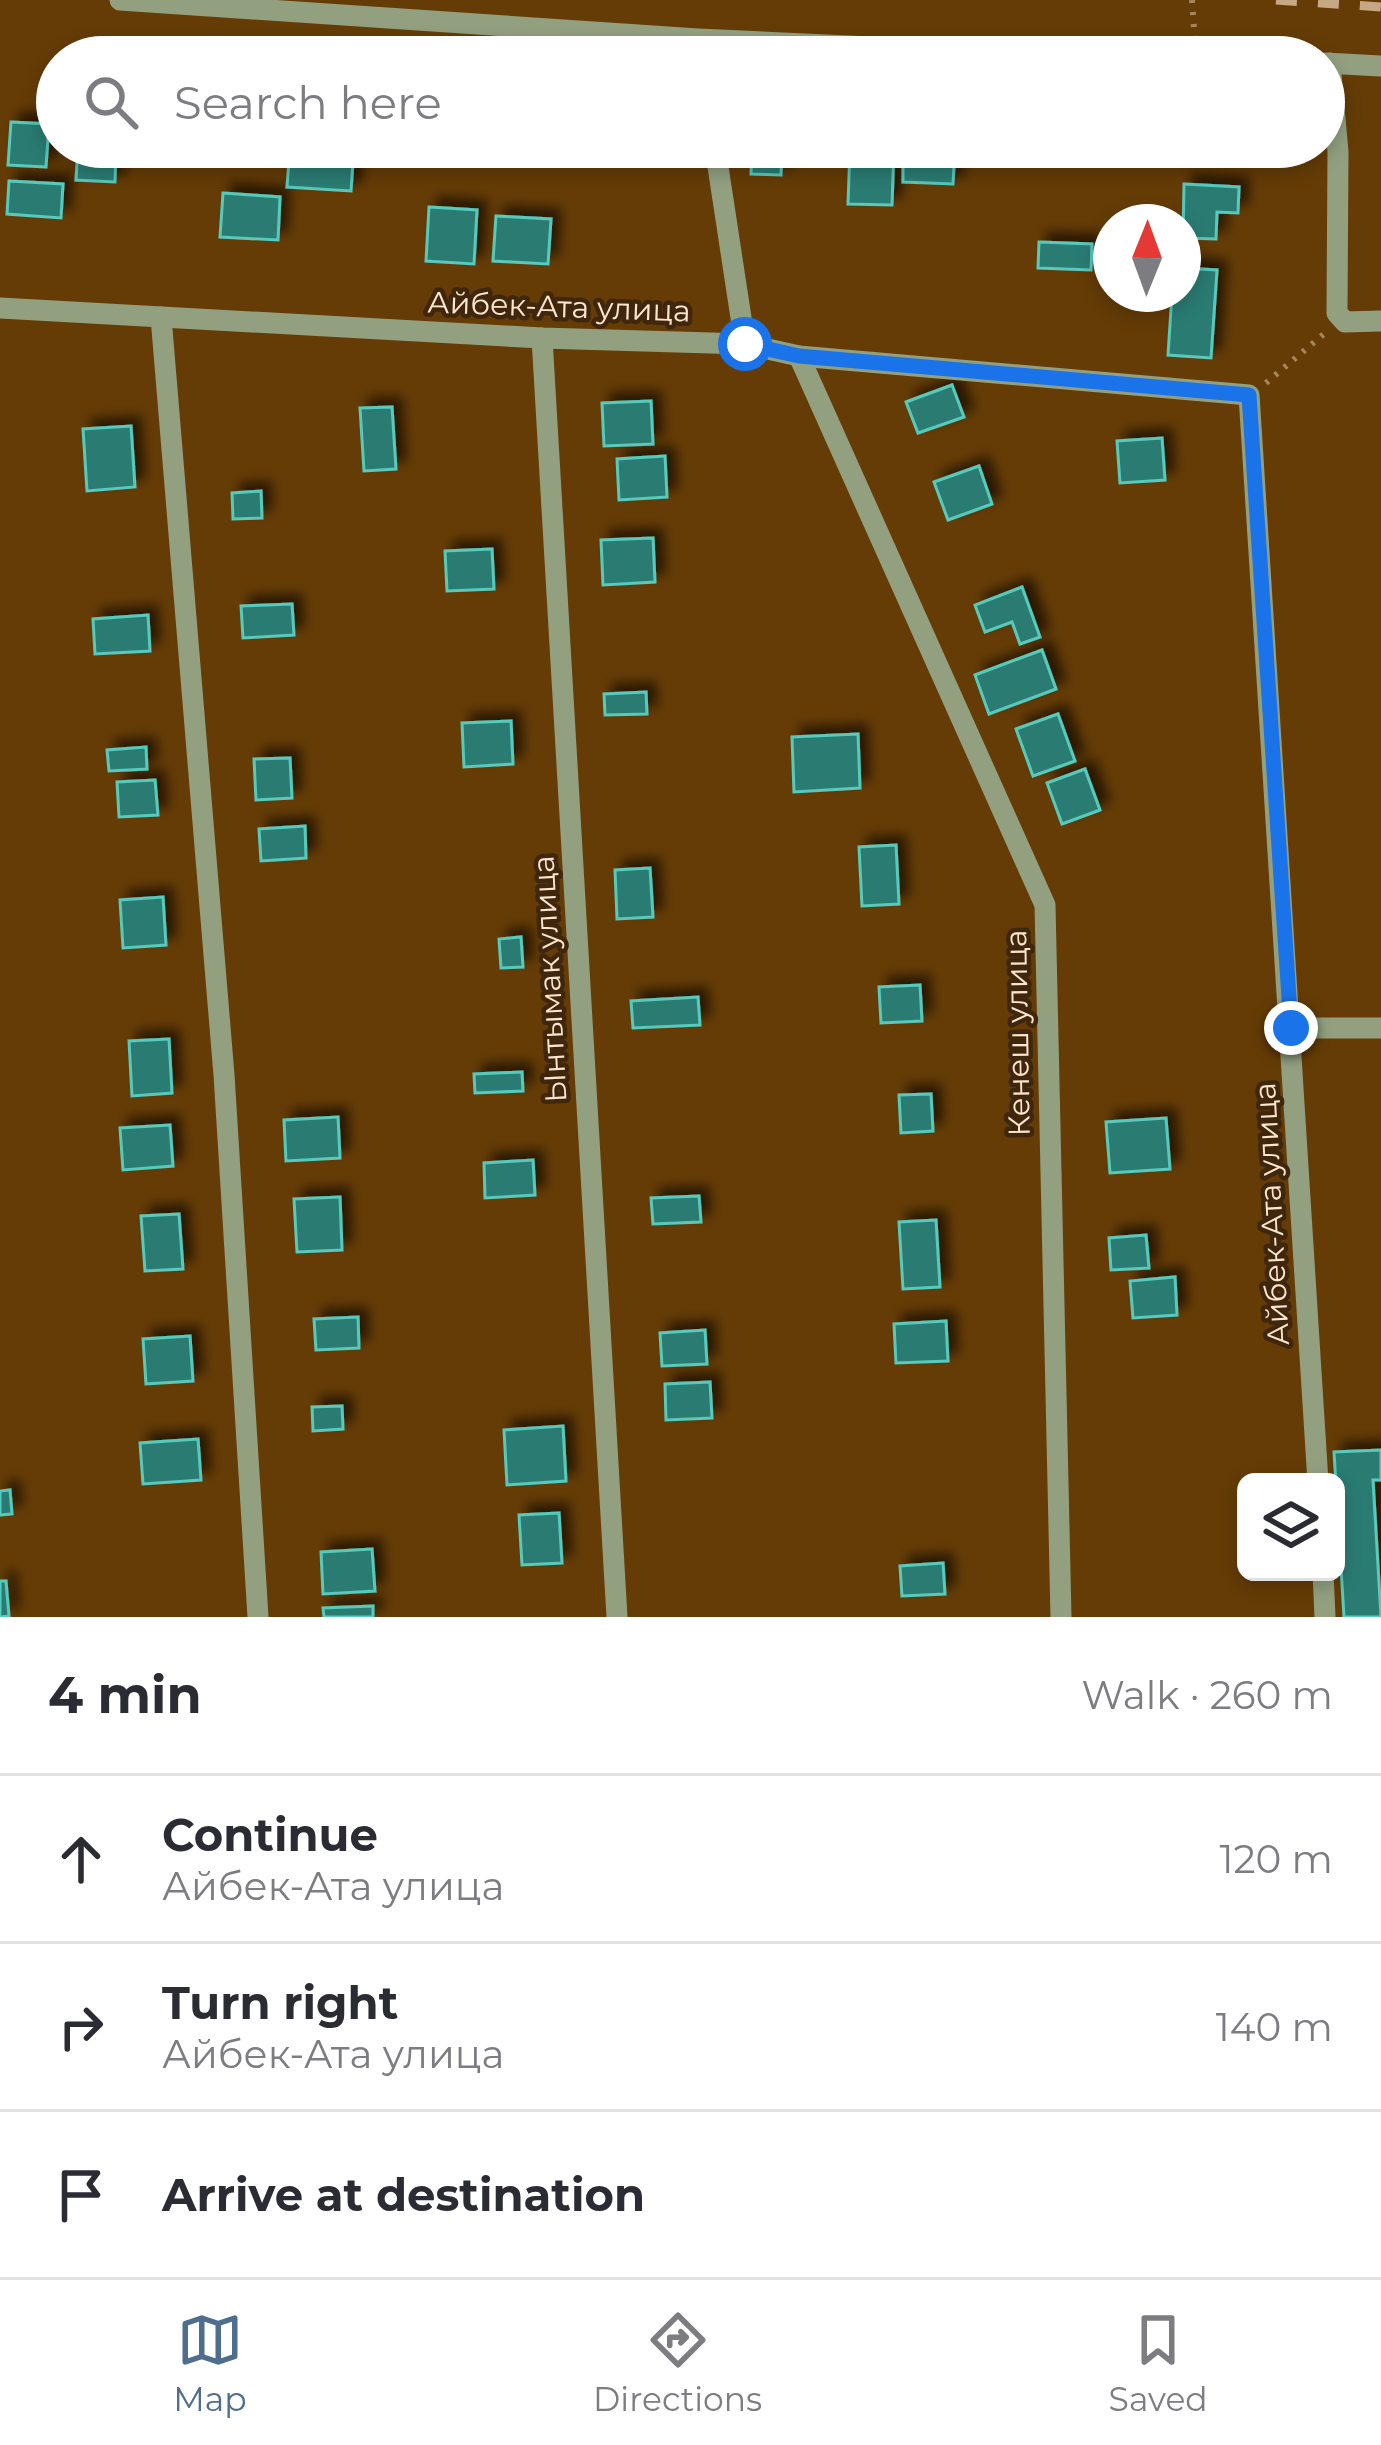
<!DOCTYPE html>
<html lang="en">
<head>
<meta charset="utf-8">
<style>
	:root { --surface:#fff; --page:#f2f2f3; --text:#2b2b33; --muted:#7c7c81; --line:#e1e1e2; --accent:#4f6d8c }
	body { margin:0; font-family:Montserrat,sans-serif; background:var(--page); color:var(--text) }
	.controls { position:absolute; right:36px; bottom:36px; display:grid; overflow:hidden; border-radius:18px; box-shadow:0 6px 18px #0003 }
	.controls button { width:108px; height:108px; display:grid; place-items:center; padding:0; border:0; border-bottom:3px solid var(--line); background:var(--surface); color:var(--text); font:60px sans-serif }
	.compass { position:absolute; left:1093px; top:204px; width:108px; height:108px; border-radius:50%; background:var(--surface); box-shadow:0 6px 18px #0003; rotate:1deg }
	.stop { position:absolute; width:36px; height:36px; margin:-27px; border:9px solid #1a73e8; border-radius:50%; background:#fff }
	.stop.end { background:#1a73e8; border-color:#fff; box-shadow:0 3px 12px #0008 }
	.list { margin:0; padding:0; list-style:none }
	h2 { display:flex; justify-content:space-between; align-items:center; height:156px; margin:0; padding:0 48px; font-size:51px }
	h2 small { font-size:39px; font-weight:400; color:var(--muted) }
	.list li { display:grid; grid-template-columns:78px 1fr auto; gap:36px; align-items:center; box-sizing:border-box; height:168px; padding:0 48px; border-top:3px solid var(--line) }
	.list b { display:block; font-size:45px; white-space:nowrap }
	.list p { margin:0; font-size:39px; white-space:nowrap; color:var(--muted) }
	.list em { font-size:39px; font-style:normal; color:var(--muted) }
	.icon { flex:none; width:66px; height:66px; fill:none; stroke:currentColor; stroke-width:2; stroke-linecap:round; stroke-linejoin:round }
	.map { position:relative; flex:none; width:1381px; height:1617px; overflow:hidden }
	.search { position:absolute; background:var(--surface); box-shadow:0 6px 18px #0003; left:36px; right:36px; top:36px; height:132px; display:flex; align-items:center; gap:30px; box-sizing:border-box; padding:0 42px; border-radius:66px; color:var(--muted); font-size:45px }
	.sheet { height:660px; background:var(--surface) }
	nav { display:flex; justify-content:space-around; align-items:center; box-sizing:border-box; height:168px; border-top:3px solid var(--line); background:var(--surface); font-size:33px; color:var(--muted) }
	nav a { display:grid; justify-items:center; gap:6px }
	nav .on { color:var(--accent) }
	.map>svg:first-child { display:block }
</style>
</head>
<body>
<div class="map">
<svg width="1381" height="1617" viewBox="0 0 1381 1617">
	<defs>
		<filter id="shadow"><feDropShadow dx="9" dy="-9" stdDeviation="6" flood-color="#0009"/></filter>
	</defs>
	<rect width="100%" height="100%" fill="#653c06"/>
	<g fill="#2b7b73" stroke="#56cabd" stroke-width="3" filter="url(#shadow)">
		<polygon points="11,122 49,124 46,167 8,165"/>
		<polygon points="78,147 116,147 115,182 76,180"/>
		<polygon points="290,147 354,148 351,191 287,187"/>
		<polygon points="752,147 782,147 781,175 751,174"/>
		<polygon points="791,147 831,147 830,157 791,156"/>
		<polygon points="850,147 894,147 892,205 848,204"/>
		<polygon points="903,147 955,147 953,184 903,182"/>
		<polygon points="9,181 63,184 61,218 7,214"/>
		<polygon points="1184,184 1239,187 1238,213 1217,212 1216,239 1183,238"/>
		<polygon points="223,193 280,197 278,240 220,237"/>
		<polygon points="429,207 477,210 474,264 426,261"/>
		<polygon points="496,216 551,219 548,264 493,261"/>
		<polygon points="1039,242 1092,244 1091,270 1038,268"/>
		<polygon points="1183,268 1217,270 1211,358 1168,355 1172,294 1183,294"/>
		<polygon points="952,385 964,417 918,433 906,402"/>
		<polygon points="651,401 653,444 604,446 602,403"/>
		<polygon points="392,407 396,469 364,471 360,408"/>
		<polygon points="131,426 135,487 87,491 83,429"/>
		<polygon points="1162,438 1165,480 1120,483 1117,441"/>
		<polygon points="665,456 667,497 619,500 617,459"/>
		<polygon points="979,466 992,504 948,520 934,482"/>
		<polygon points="261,491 262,518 233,519 232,493"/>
		<polygon points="653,538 655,582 603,585 601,540"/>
		<polygon points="492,549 494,589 447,591 445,551"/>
		<polygon points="1022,587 1040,637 1020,644 1012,622 985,632 975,605"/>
		<polygon points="292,604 294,635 243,638 241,606"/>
		<polygon points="148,615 150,651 95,654 93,619"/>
		<polygon points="1042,650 1056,689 989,714 975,675"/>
		<polygon points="646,692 647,714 605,715 604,694"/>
		<polygon points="1058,714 1075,761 1033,776 1016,729"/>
		<polygon points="511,721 513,764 464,767 462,723"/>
		<polygon points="858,734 860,788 794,792 792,737"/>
		<polygon points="146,747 147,769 109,771 107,750"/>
		<polygon points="290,758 292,798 256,800 254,759"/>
		<polygon points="1085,769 1100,810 1062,824 1047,783"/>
		<polygon points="155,780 158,815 119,817 117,782"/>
		<polygon points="305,826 306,858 261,861 259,829"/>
		<polygon points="896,845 899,904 862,906 859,847"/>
		<polygon points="650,868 653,917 617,919 615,870"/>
		<polygon points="163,897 166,945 123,948 120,900"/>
		<polygon points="521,937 523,967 501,968 499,939"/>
		<polygon points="920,985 922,1021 881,1023 879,987"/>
		<polygon points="698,997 700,1025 633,1028 631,1001"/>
		<polygon points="169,1039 172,1093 132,1096 129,1041"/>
		<polygon points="522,1072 523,1091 475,1093 474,1074"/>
		<polygon points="931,1094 933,1131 901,1133 899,1095"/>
		<polygon points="338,1117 340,1158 286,1161 284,1120"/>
		<polygon points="1166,1118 1170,1169 1110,1173 1106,1122"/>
		<polygon points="170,1125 173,1166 123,1170 120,1128"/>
		<polygon points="533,1160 535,1195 485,1198 484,1163"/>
		<polygon points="699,1196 701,1222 653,1224 651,1198"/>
		<polygon points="340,1197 342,1250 297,1252 294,1199"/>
		<polygon points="179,1214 183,1269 145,1271 141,1216"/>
		<polygon points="936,1220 940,1287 903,1289 899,1222"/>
		<polygon points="1146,1235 1149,1268 1111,1270 1109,1238"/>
		<polygon points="1175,1277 1177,1315 1133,1318 1130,1281"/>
		<polygon points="358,1317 359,1348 316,1350 314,1319"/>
		<polygon points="946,1321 948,1361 896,1363 894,1324"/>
		<polygon points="705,1330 707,1364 662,1366 660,1333"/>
		<polygon points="190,1336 193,1381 146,1384 143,1339"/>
		<polygon points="710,1382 712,1418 666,1420 665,1384"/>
		<polygon points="342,1406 343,1429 313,1431 312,1407"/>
		<polygon points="563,1426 566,1481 507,1485 504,1430"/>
		<polygon points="198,1439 201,1480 143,1484 140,1443"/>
		<polygon points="1381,1450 1381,1480 1373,1480 1381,1617 1344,1617 1334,1452"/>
		<polygon points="10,1490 12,1514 0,1515 0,1491"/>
		<polygon points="559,1513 562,1563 522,1565 519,1515"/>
		<polygon points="372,1549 375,1591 323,1594 321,1552"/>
		<polygon points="943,1563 945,1594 902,1596 900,1566"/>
		<polygon points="0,1581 6,1581 9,1616 0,1617"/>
		<polygon points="373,1606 373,1617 324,1617 323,1608"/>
	</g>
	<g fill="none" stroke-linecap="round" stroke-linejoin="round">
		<g stroke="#a8865d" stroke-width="6" stroke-dasharray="3 9" stroke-linecap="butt">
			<polyline points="1192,0 1196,57"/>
			<polyline points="1266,383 1325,333"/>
		</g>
		<g stroke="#93a080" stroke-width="21">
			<polyline points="120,0 698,39 1085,57"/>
			<polyline points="1324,63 1381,66"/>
			<polyline points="1330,63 1338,152 1337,313 1345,322 1381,321"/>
			<polyline points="715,147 745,344"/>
			<polyline points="0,308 542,338 745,344 799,356 1249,395 1318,1482"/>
			<polyline points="161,317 224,1075 258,1617"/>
			<polyline points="542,338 617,1617"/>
			<polyline points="799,356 1045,905 1061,1617"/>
			<polyline points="1291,1028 1381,1028"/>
			<polyline points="1323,1572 1325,1617"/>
		</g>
		<polyline stroke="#c7a885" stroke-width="9" stroke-dasharray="21 21" stroke-linecap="butt" points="1276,0 1381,7"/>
	</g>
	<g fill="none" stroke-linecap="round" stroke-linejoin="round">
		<polyline stroke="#1a73e8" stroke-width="15" points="745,344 799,356 1249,395 1291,1028"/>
	</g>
	<g text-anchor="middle" stroke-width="9" stroke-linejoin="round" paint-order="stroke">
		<g font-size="30" fill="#fee5cd" stroke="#3f270d">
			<text transform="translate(559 307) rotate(2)" y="10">Айбек-Ата улица</text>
			<text transform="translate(550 979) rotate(-93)" y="10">Ынтымак улица</text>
			<text transform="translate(1018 1033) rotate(-91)" y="10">Кенеш улица</text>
			<text transform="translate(1272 1214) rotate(-93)" y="10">Айбек-Ата улица</text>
		</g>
	</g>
</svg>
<div class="controls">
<button><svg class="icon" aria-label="layers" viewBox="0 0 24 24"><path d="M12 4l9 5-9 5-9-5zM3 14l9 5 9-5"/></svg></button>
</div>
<svg class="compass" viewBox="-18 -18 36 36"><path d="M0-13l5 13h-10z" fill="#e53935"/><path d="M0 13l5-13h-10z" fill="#7c7c81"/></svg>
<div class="stop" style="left:745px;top:344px"></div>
<div class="stop end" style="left:1291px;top:1028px"></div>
<div class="search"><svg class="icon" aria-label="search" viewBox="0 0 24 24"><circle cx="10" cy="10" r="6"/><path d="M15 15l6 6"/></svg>Search here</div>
</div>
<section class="sheet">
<h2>4 min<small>Walk · 260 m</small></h2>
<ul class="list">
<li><svg class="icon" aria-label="ahead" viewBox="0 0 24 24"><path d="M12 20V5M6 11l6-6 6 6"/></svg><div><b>Continue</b><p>Айбек-Ата улица</p></div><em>120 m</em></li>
<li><svg class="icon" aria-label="right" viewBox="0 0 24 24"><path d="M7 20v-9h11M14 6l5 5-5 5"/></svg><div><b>Turn right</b><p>Айбек-Ата улица</p></div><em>140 m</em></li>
<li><svg class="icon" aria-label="arrive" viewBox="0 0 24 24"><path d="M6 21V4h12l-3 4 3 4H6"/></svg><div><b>Arrive at destination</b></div></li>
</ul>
</section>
<nav>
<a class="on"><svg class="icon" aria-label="map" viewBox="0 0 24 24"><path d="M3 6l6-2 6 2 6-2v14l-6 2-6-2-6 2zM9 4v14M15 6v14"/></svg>Map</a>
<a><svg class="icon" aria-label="directions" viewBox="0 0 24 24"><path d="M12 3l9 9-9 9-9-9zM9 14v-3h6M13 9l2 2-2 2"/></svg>Directions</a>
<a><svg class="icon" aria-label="saved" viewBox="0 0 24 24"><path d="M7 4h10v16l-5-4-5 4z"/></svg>Saved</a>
</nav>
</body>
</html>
